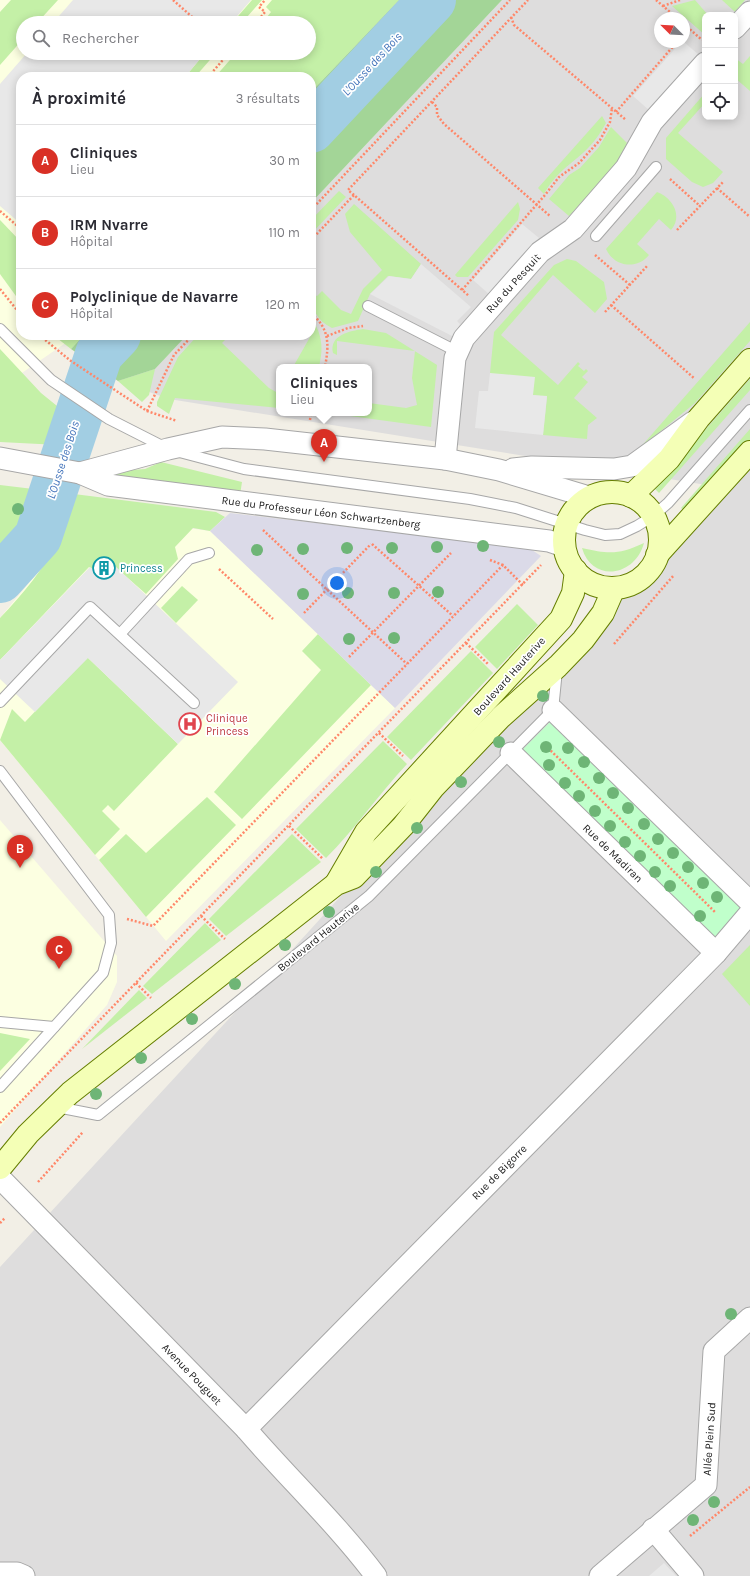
<!DOCTYPE html>
<html lang="fr">
<head>
<meta charset="utf-8">
<style>
	:root { --surface:#fff; --page:#f2f2f3; --text:#2b2b33; --muted:#7c7c81; --line:#e1e1e2; --accent:#d93025 }
	body { margin:0; font-family:Karla,sans-serif; background:var(--page); color:var(--text) }
	.controls { position:absolute; right:12px; top:12px; display:grid; overflow:hidden; border-radius:8px; box-shadow:0 2px 10px #0003 }
	.controls button { width:36px; height:36px; display:grid; place-items:center; padding:0; border:0; border-bottom:1px solid var(--line); background:var(--surface); color:var(--text); font:20px sans-serif }
	.compass { position:absolute; left:654px; top:12px; width:36px; height:36px; border-radius:50%; background:var(--surface); box-shadow:0 2px 10px #0003; rotate:294deg }
	.you { position:absolute; left:337px; top:583px; width:14px; height:14px; margin:-10px; border:3px solid #fff; border-radius:50%; background:#1a73e8; box-shadow:0 0 0 6px #1a73e833 }
	.badge { display:grid; place-items:center; width:26px; height:26px; border-radius:50%; background:var(--accent); color:#fff; font-size:13px; font-weight:700 }
	.pin { position:absolute; translate:-50% -33px; filter:drop-shadow(0 1px 2px #0008) }
	.pin::after { content:''; position:absolute; top:21px; width:14px; height:12px; background:inherit; clip-path:polygon(0 0,100% 0,50% 100%) }
	.popup { position:absolute; left:276px; top:364px; width:96px; height:52px; box-sizing:border-box; display:grid; place-content:center; border-radius:8px; background:var(--surface); filter:drop-shadow(0 1px 3px #0005); font-size:13px; white-space:nowrap; color:var(--muted) }
	.popup b { font-size:15px; color:var(--text) }
	.popup::after { content:''; position:absolute; left:50%; top:100%; margin-left:-8px; border:8px solid transparent; border-top-color:var(--surface) }
	.list { margin:0; padding:0; list-style:none }
	h2 { display:flex; justify-content:space-between; align-items:center; height:52px; margin:0; padding:0 16px; font-size:17px }
	h2 small { font-size:13px; font-weight:400; color:var(--muted) }
	.list li { display:grid; grid-template-columns:26px 1fr auto; gap:12px; align-items:center; box-sizing:border-box; height:72px; padding:0 16px; border-top:1px solid var(--line) }
	.list b { display:block; font-size:15px; white-space:nowrap }
	.list p { margin:0; font-size:13px; white-space:nowrap; color:var(--muted) }
	.list em { font-size:13px; font-style:normal; color:var(--muted) }
	.icon { flex:none; width:22px; height:22px; fill:none; stroke:currentColor; stroke-width:2; stroke-linecap:round; stroke-linejoin:round }
	.map { position:relative; flex:none; width:750px; height:1576px; overflow:hidden }
	.search { position:absolute; background:var(--surface); box-shadow:0 2px 10px #0003; left:16px; top:16px; width:300px; height:44px; display:flex; align-items:center; gap:10px; box-sizing:border-box; padding:0 14px; border-radius:22px; color:var(--muted); font-size:15px }
	.panel { position:absolute; background:var(--surface); box-shadow:0 2px 10px #0003; left:16px; top:72px; width:300px; height:268px; border-radius:16px }
	.map>svg:first-child { display:block }
</style>
</head>
<body>
<div class="map">
<svg width="750" height="1576" viewBox="0 0 750 1576">
	<rect width="100%" height="100%" fill="#f2efe6"/>
	<path fill="#dedddd" fill-rule="evenodd" d="M502,0H750V1576H0V1267L261,984L713,486L169,399L118,381L155,369L187,335H311V203ZM705,15H735V117H705ZM660,18H684V42H660ZM279,367H369V413H279Z"/>
	<g fill="#fcffe1" fill-rule="evenodd">
		<path d="M0,0H388L311,77H21V335H74L67,342L0,388ZM23,23H309V53H23Z"/>
		<polygon points="69,512 210,531 395,708 166,941 0,740 0,618 39,571 59,538"/>
		<polygon points="0,820 117,956 117,982 107,1005 0,1127"/>
	</g>
	<g fill="#c4f0a7">
		<polygon points="11,0 58,0 37,23 23,23 23,39 0,65 0,12"/>
		<polygon points="252,0 262,0 247,17 252,23 232,23"/>
		<polygon points="272,0 399,0 311,92 311,77 215,77 236,53 309,53 309,23 262,23 271,12 266,7"/>
		<polygon points="695,0 708,15 705,15 705,35 672,6"/>
		<polygon points="722,0 745,0 735,12"/>
		<polygon points="205,53 216,53 195,77 185,77"/>
		<polygon points="750,56 750,91 735,78 735,58 743,64"/>
		<polygon points="705,93 705,103 678,133 723,172 713,183 703,187 692,182 666,159 666,138"/>
		<path d="M602,116L606,123C600,134 593,144 583,153C567,167 555,174 544,194L538,188Z"/>
		<polygon points="611,127 627,143 617,165 569,216 549,199 569,175 580,168 599,147"/>
		<polygon points="339,191 346,197 311,234 311,220"/>
		<path d="M657,192C673,198 683,216 671,230L659,219L637,244L649,255C637,270 614,267 606,249Z"/>
		<polygon points="518,202 520,209 518,220 468,277 457,277 455,275"/>
		<path d="M354,204L421,264L411,279L388,276L370,294L358,321L332,328C317,321 311,308 311,293L317,296L322,291L341,310L351,314L363,289L382,270L350,232L345,214Z"/>
		<polygon points="0,220 21,242 21,303 0,274"/>
		<polygon points="567,259 576,261 604,282 607,299 595,313 553,275 501,335 558,385 578,362 580,364 578,366 584,371 586,369 588,371 582,377 588,382 574,398 597,418 588,425 587,439 543,435 547,397 533,395 490,373 494,332 554,265"/>
		<path d="M311,320C315,322 316,326 318,330C323,344 322,353 319,367H293L314,330L311,328Z"/>
		<polygon points="750,322 750,341 695,403 639,449"/>
		<path d="M363,329L386,333L437,365L431,427L328,413H369V403L406,408L417,405L412,378L415,351L337,341V355L333,353C329,335 350,331 363,329Z"/>
		<polygon points="53,335 84,335 71,349"/>
		<polygon points="198,335 230,335 222,343 269,388 278,393 279,392 279,408 175,398 169,414 157,406 157,402 178,357"/>
		<polygon points="0,349 41,393 62,410 59,445 0,442"/>
		<polygon points="155,369 149,395 142,402 118,381"/>
		<polygon points="750,379 750,390 659,493 654,488"/>
		<polygon points="750,429 750,440 686,512 681,508"/>
		<polygon points="161,462 242,482 240,495 91,473 145,469"/>
		<polygon points="0,485 50,491 36,536 0,576"/>
		<path d="M74,494L216,512L225,517L210,531L193,528L175,547L178,559L146,594L105,558L94,570L89,567L0,660V618C22,595 45,568 59,538C65,524 70,509 74,494Z"/>
		<path d="M644,543C635,577 592,583 582,548C609,554 618,555 644,543Z"/>
		<polygon points="182,586 198,600 176,623 161,608"/>
		<polygon points="517,604 538,625 497,669 475,647"/>
		<polygon points="318,634 371,685 242,819 214,792 321,670 302,651"/>
		<polygon points="471,651 493,673 411,760 387,737"/>
		<polygon points="87,657 178,744 114,811 108,805 102,811 120,829 95,855 0,740 12,709 25,722"/>
		<path d="M383,741L407,764C378,795 355,829 326,858L296,829Z"/>
		<polygon points="207,797 236,825 146,917 99,860 126,834 146,853"/>
		<polygon points="292,834 321,862 226,936 209,919"/>
		<polygon points="205,923 221,940 152,994 143,986"/>
		<polygon points="750,945 750,1006 722,974"/>
		<polygon points="139,990 147,998 82,1049"/>
		<polygon points="0,1033 30,1039 0,1071"/>
	</g>
	<g fill="#a3d597">
		<polygon points="399,0 502,0 311,203 311,92"/>
		<polygon points="84,335 187,335 155,369 118,381 71,349"/>
	</g>
	<polygon fill="#c0ffcb" points="553,719 746,909 715,944 519,753"/>
	<g fill="#e8e8e8">
		<polygon points="73,0 251,0 231,23 53,23"/>
		<polygon points="681,42 684,42 699,55 650,111 633,96"/>
		<polygon points="27,53 205,53 185,77 21,77 21,224 0,206 0,84"/>
		<polygon points="522,224 539,238 490,295 473,280"/>
		<polygon points="421,264 471,307 457,321 460,324 454,337 370,294 389,276 411,279"/>
		<polygon points="490,373 535,377 533,395 547,396 543,435 475,428 479,391 488,391"/>
		<polygon points="114,565 238,682 178,744 88,658 35,712 0,679 0,660 90,567 102,577"/>
		<polygon points="664,1563 676,1576 649,1576"/>
	</g>
	<polygon fill="#dbdae8" points="230,513 529,548 541,556 395,708 210,531"/>
	<g fill="none" stroke-linecap="round" stroke-linejoin="round">
		<g stroke="#a2cee3" stroke-width="48">
			<polyline points="311,129 432,0"/>
			<polyline points="0,579 38,537 99,354 117,335"/>
		</g>
		<g stroke="#a7a7a7" stroke-width="12">
			<g id="lane">
				<polyline points="596,236 656,167"/>
				<polyline points="368,306 458,352"/>
				<polyline points="0,329 51,380 109,419 168,449 244,469 470,499 516,508 585,530 605,535 620,534 637,526 653,516 668,503 750,410"/>
				<polyline points="120,634 189,559 209,553"/>
				<polyline points="0,702 90,607 194,703"/>
				<polyline points="0,771 109,915 111,943 103,973 0,1087"/>
				<polyline points="0,1022 54,1027"/>
				<polyline points="57,1107 98,1115 369,896 553,710 557,670"/>
			</g>
		</g>
		<g stroke="#a7a7a7" stroke-width="23">
			<g id="street">
				<polyline points="735,28 750,12"/>
				<polyline points="0,458 80,473 108,485 549,541 564,546"/>
				<polyline points="445,459 455,358 464,338 540,252 573,229 626,168 652,122 705,63"/>
				<polyline points="513,469 532,467 614,469 632,466 693,422"/>
				<polyline points="80,473 168,449 222,437 265,439 445,459 499,470 589,497"/>
				<polyline points="553,710 750,902"/>
				<polyline points="511,753 716,953"/>
				<path d="M0,1178L246,1429C288,1478 337,1524 376,1576"/>
				<polyline points="246,1429 716,953 750,913"/>
				<polyline points="653,1529 693,1576"/>
				<polyline points="0,1573 17,1573 24,1576"/>
				<polyline points="600,1576 706,1485 714,1351 750,1318"/>
			</g>
		</g>
		<g stroke="#657e00" stroke-width="24">
			<g id="secondary">
				<circle cx="612" cy="540" r="48"/>
				<polyline points="631,496 669,459 699,418 750,360"/>
				<polyline points="657,555 750,452"/>
				<polyline points="337,882 366,832 561,619 573,593 576,571"/>
				<polyline points="0,1168 28,1134 70,1093 336,884 354,877 403,826 433,788 501,717 558,666 583,640 603,613 614,588"/>
			</g>
		</g>
		<g stroke="#ff8769" stroke-width="2.5" stroke-dasharray="2 2" stroke-linecap="butt">
			<polyline points="173,0 199,23"/>
			<polyline points="656,0 677,18"/>
			<polyline points="663,6 680,0"/>
			<polyline points="511,17 514,25 626,120"/>
			<polyline points="256,23 265,12 259,7 265,0"/>
			<polyline points="684,24 702,40"/>
			<polyline points="684,34 689,29"/>
			<polyline points="198,77 199,77"/>
			<polyline points="208,77 229,53"/>
			<polyline points="432,102 437,107 437,115 444,124 550,216"/>
			<polyline points="616,112 677,42"/>
			<polyline points="670,179 700,206"/>
			<polyline points="717,188 750,217"/>
			<polyline points="354,195 348,190 528,0"/>
			<polyline points="311,210 510,0"/>
			<polyline points="0,211 21,229"/>
			<polyline points="677,230 723,182"/>
			<polyline points="311,240 354,195 469,296"/>
			<polyline points="595,255 630,285"/>
			<polyline points="0,289 21,315"/>
			<polyline points="462,290 545,195 559,177 579,163 600,140 610,122 612,108"/>
			<polyline points="611,305 695,379"/>
			<polyline points="605,312 648,265"/>
			<path d="M311,313C330,329 329,345 325,367"/>
			<polyline points="39,335 71,361 124,396 147,411 177,421"/>
			<polyline points="327,336 348,328 363,326"/>
			<polyline points="147,411 174,355 193,335"/>
			<polyline points="310,420 311,413"/>
			<polyline points="263,530 407,664"/>
			<polyline points="372,544 453,616"/>
			<polyline points="490,560 503,565"/>
			<polyline points="219,569 273,619"/>
			<polyline points="304,613 371,544"/>
			<polyline points="466,643 488,664"/>
			<polyline points="614,644 674,575"/>
			<polyline points="349,657 451,553"/>
			<polyline points="379,733 403,756"/>
			<polyline points="545,745 715,912"/>
			<polyline points="289,826 323,859"/>
			<polyline points="201,916 225,939"/>
			<polyline points="127,919 153,926 503,565 523,585"/>
			<polyline points="136,983 151,998"/>
			<polyline points="0,1123 541,565"/>
			<polyline points="38,1182 83,1132"/>
			<polyline points="0,1223 5,1218"/>
			<polyline points="690,1536 750,1487"/>
		</g>
		<use href="#lane" stroke="#fff" stroke-width="10"/>
		<use href="#street" stroke="#fff" stroke-width="21"/>
		<use href="#secondary" stroke="#f4ffb6" stroke-width="22"/>
	</g>
	<g fill="#6eb576">
		<circle cx="18" cy="509" r="6"/>
		<circle cx="483" cy="546" r="6"/>
		<circle cx="437" cy="547" r="6"/>
		<circle cx="347" cy="548" r="6"/>
		<circle cx="392" cy="548" r="6"/>
		<circle cx="303" cy="549" r="6"/>
		<circle cx="257" cy="550" r="6"/>
		<circle cx="438" cy="592" r="6"/>
		<circle cx="348" cy="593" r="6"/>
		<circle cx="394" cy="593" r="6"/>
		<circle cx="303" cy="594" r="6"/>
		<circle cx="394" cy="638" r="6"/>
		<circle cx="349" cy="639" r="6"/>
		<circle cx="543" cy="696" r="6"/>
		<circle cx="499" cy="742" r="6"/>
		<circle cx="546" cy="747" r="6"/>
		<circle cx="568" cy="748" r="6"/>
		<circle cx="584" cy="762" r="6"/>
		<circle cx="549" cy="765" r="6"/>
		<circle cx="599" cy="778" r="6"/>
		<circle cx="461" cy="782" r="6"/>
		<circle cx="565" cy="783" r="6"/>
		<circle cx="613" cy="793" r="6"/>
		<circle cx="579" cy="796" r="6"/>
		<circle cx="628" cy="808" r="6"/>
		<circle cx="595" cy="811" r="6"/>
		<circle cx="644" cy="824" r="6"/>
		<circle cx="610" cy="826" r="6"/>
		<circle cx="417" cy="828" r="6"/>
		<circle cx="658" cy="839" r="6"/>
		<circle cx="625" cy="842" r="6"/>
		<circle cx="673" cy="853" r="6"/>
		<circle cx="640" cy="856" r="6"/>
		<circle cx="688" cy="867" r="6"/>
		<circle cx="376" cy="872" r="6"/>
		<circle cx="655" cy="872" r="6"/>
		<circle cx="703" cy="883" r="6"/>
		<circle cx="670" cy="886" r="6"/>
		<circle cx="717" cy="897" r="6"/>
		<circle cx="329" cy="912" r="6"/>
		<circle cx="700" cy="916" r="6"/>
		<circle cx="285" cy="945" r="6"/>
		<circle cx="235" cy="984" r="6"/>
		<circle cx="192" cy="1019" r="6"/>
		<circle cx="141" cy="1058" r="6"/>
		<circle cx="96" cy="1094" r="6"/>
		<circle cx="731" cy="1314" r="6"/>
		<circle cx="714" cy="1502" r="6"/>
		<circle cx="693" cy="1520" r="6"/>
	</g>
	<defs>
		<g id="building-ring" transform="scale(1.15)"><circle r="9.5" fill="#fff" stroke="#0f9aa8" stroke-width="1.5"/><path d="M-4-6H4V6H1V3H-1V6H-4ZM-2.5-4.3h1.7v1.8h-1.7ZM.8-4.3h1.7v1.8H.8ZM-2.5-1h1.7V.8h-1.7ZM.8-1h1.7V.8H.8Z" fill="#0f9aa8"/></g>
		<g id="hospital-ring" transform="scale(1.15)"><circle r="9.5" fill="#fff" stroke="#e0444e" stroke-width="1.5"/><path d="M-5-5h3v3.5h4V-5h3V5h-3V1.5h-4V5h-3Z" fill="#e0444e"/></g>
	</defs>
	<g fill-rule="evenodd">
		<use href="#building-ring" x="104" y="568"/>
		<use href="#hospital-ring" x="190" y="724"/>
	</g>
	<g text-anchor="middle" stroke-width="3.5" stroke-linejoin="round" paint-order="stroke">
		<g font-size="11" fill="#202020" stroke="#fff">
			<text transform="translate(513 283) rotate(-48)" y="4">Rue du Pesquit</text>
			<text transform="translate(321 512) rotate(7)" y="4">Rue du Professeur Léon Schwartzenberg</text>
			<text transform="translate(509 676) rotate(-48)" y="4">Boulevard Hauterive</text>
			<text transform="translate(613 853) rotate(44)" y="4">Rue de Madiran</text>
			<text transform="translate(318 937) rotate(-39)" y="4">Boulevard Hauterive</text>
			<text transform="translate(499 1172) rotate(-45)" y="4">Rue de Bigorre</text>
			<text transform="translate(192 1374) rotate(46)" y="4">Avenue Pouguet</text>
			<text transform="translate(709 1439) rotate(-86)" y="4">Allée Plein Sud</text>
		</g>
		<g font-size="11" fill="#0d838f" stroke="#fff" text-anchor="start">
			<text x="120" y="572">Princess</text>
		</g>
		<g font-size="11" fill="#be3a42" stroke="#fff" text-anchor="start">
			<text x="206" y="722">Clinique<tspan x="206" dy="13">Princess</tspan></text>
		</g>
		<g font-size="12" font-style="italic" fill="#4273ba" stroke="#fff">
			<text transform="translate(372 64) rotate(-47)" y="4">L'Ousse des Bois</text>
			<text transform="translate(63 460) rotate(-72)" y="4">L'Ousse des Bois</text>
		</g>
	</g>
</svg>
<div class="controls">
<button>+</button>
<button>−</button>
<button><svg class="icon" aria-label="locate" viewBox="0 0 24 24"><circle cx="12" cy="12" r="6"/><path d="M12 2v4M12 18v4M2 12h4M18 12h4"/></svg></button>
</div>
<svg class="compass" viewBox="-18 -18 36 36"><path d="M0-13l5 13h-10z" fill="#e53935"/><path d="M0 13l5-13h-10z" fill="#7c7c81"/></svg>
<div class="you"></div>
<div class="pin badge" style="left:324px;top:462px">A</div>
<div class="popup"><b>Cliniques</b>Lieu</div>
<div class="pin badge" style="left:20px;top:868px">B</div>
<div class="pin badge" style="left:59px;top:969px">C</div>
<div class="search"><svg class="icon" aria-label="search" viewBox="0 0 24 24"><circle cx="10" cy="10" r="6"/><path d="M15 15l6 6"/></svg>Rechercher</div>
<section class="panel">
<h2>À proximité<small>3 résultats</small></h2>
<ul class="list">
<li><span class="badge">A</span><div><b>Cliniques</b><p>Lieu</p></div><em>30 m</em></li>
<li><span class="badge">B</span><div><b>IRM Nvarre</b><p>Hôpital</p></div><em>110 m</em></li>
<li><span class="badge">C</span><div><b>Polyclinique de Navarre</b><p>Hôpital</p></div><em>120 m</em></li>
</ul>
</section>
</div>
</body>
</html>
